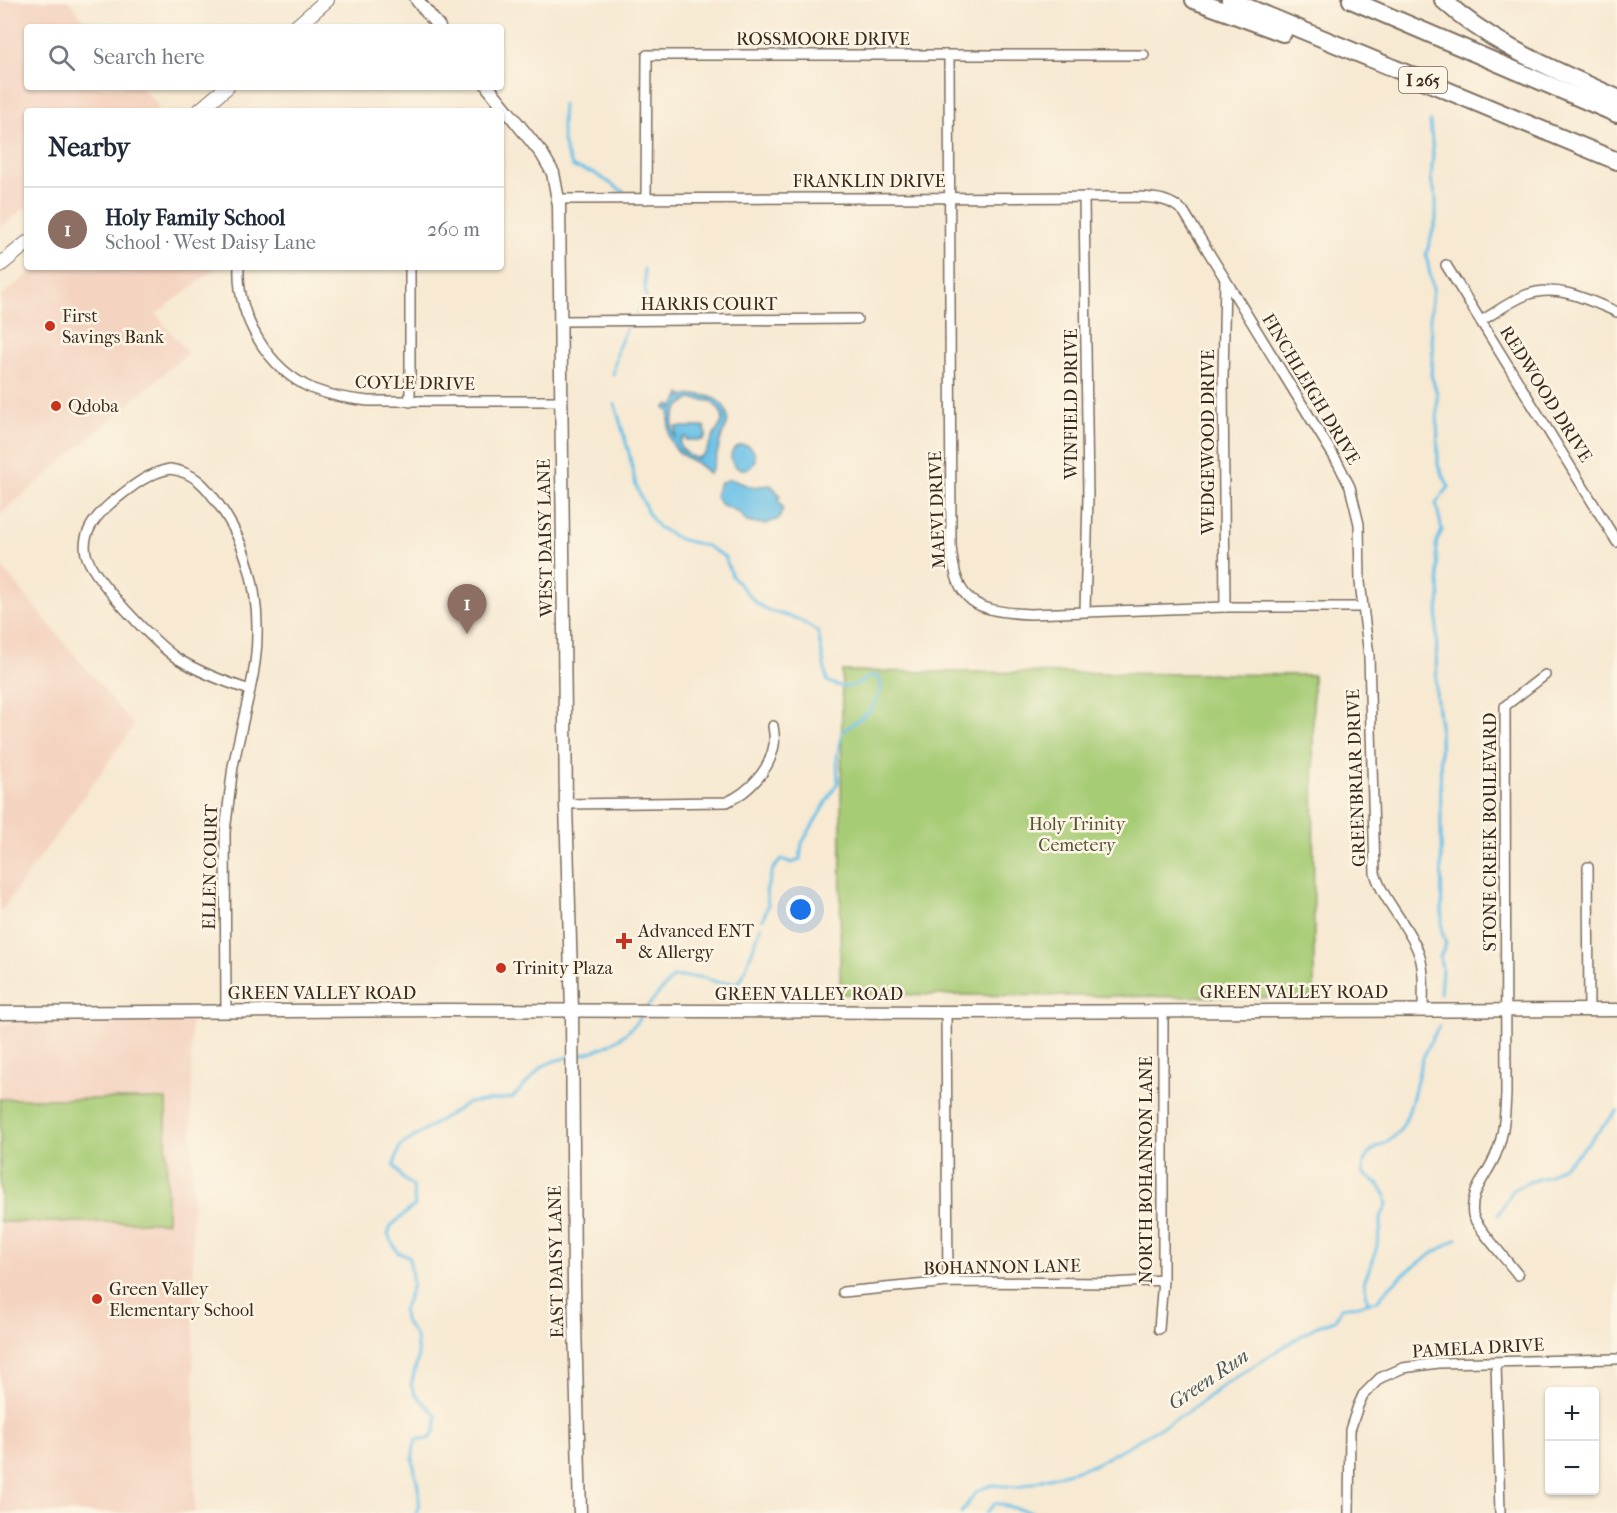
<!DOCTYPE html>
<html lang="en">
<head>
<meta charset="utf-8">
<style>
	:root { --surface:#fff; --page:#f6f6f7; --text:#1f2937; --muted:#747a83; --line:#e0e1e3; --accent:#c8321e }
	body { margin:0; font-family:"IM FELL French Canon",serif; background:var(--page); color:var(--text) }
	.controls { position:absolute; right:18px; bottom:18px; display:grid; overflow:hidden; border-radius:6px; box-shadow:0 2px 4px #0004 }
	.controls button { width:54px; height:54px; display:grid; place-items:center; padding:0; border:0; border-bottom:2px solid var(--line); background:var(--surface); color:var(--text); font:30px sans-serif }
	.you { position:absolute; left:801px; top:910px; width:21px; height:21px; margin:-15px; border:4px solid #fff; border-radius:50%; background:#1a73e8; box-shadow:0 0 0 9px #1a73e833 }
	.badge { display:grid; place-items:center; width:39px; height:39px; border-radius:50%; background:var(--accent); color:#fff; font-size:20px; font-weight:700 }
	.pin { position:absolute; translate:-50% -50px; filter:drop-shadow(0 2px 3px #0008) }
	.pin::after { content:''; position:absolute; top:32px; width:21px; height:18px; background:inherit; clip-path:polygon(0 0,100% 0,50% 100%) }
	.list { margin:0; padding:0; list-style:none }
	h2 { display:flex; justify-content:space-between; align-items:center; height:78px; margin:0; padding:0 24px; font-size:26px }
	h2 small { font-size:20px; font-weight:400; color:var(--muted) }
	.list li { display:grid; grid-template-columns:39px 1fr auto; gap:18px; align-items:center; box-sizing:border-box; height:84px; padding:0 24px; border-top:2px solid var(--line) }
	.list b { display:block; font-size:22px; white-space:nowrap }
	.list p { margin:0; font-size:20px; white-space:nowrap; color:var(--muted) }
	.list em { font-size:20px; font-style:normal; color:var(--muted) }
	.icon { flex:none; width:33px; height:33px; fill:none; stroke:currentColor; stroke-width:2; stroke-linecap:round; stroke-linejoin:round }
	.map { position:relative; flex:none; width:1617px; height:1513px; overflow:hidden }
	.search { position:absolute; background:var(--surface); box-shadow:0 2px 4px #0004; left:24px; top:24px; width:480px; height:66px; display:flex; align-items:center; gap:15px; box-sizing:border-box; padding:0 21px; border-radius:6px; color:var(--muted); font-size:22px }
	.panel { position:absolute; background:var(--surface); box-shadow:0 2px 4px #0004; left:24px; top:108px; width:480px; height:162px; border-radius:6px }
	.map>svg:first-child { display:block }
</style>
</head>
<body>
<div class="map">
<svg width="1617" height="1513" viewBox="0 0 1617 1513">
	<rect width="100%" height="100%" fill="#fcf5e5"/>
	<filter id="ink" filterUnits="userSpaceOnUse"><feTurbulence type="fractalNoise" baseFrequency=".0167" numOctaves="2"/><feDisplacementMap in="SourceGraphic" scale="12" xChannelSelector="R" yChannelSelector="G"/><feConvolveMatrix kernelMatrix="1 2 1 2 8 2 1 2 1" color-interpolation-filters="sRGB"/></filter>
	<filter id="wash" filterUnits="userSpaceOnUse"><feTurbulence type="fractalNoise" baseFrequency=".008" numOctaves="4" result="noise"/><feDisplacementMap in="SourceGraphic" scale="24" xChannelSelector="R" yChannelSelector="G"/><feGaussianBlur stdDeviation="1.35" result="paint"/><feColorMatrix in="noise" values="0 0 0 0 0 0 0 0 0 0 0 0 0 0 0 0 0 1.4 0 .05"/><feComposite in="paint" operator="in"/></filter>
	<g filter="url(#wash)">
		<rect width="100%" height="100%" fill="#f7e9d2"/>
		<g fill="#f4d3c0">
			<polygon points="0,0 68,0 90,27 27,27 27,87 141,87 159,106 153,111 27,111 27,207 0,228"/>
			<polygon points="37,267 218,267 156,314 188,353 0,515 0,297"/>
			<polygon points="0,565 134,726 0,913"/>
			<polygon points="191,1021 195,1513 0,1513 0,1024"/>
		</g>
		<g fill="#a7cc76" stroke="#717b4a" stroke-width="1.5">
			<polygon points="842,671 1313,675 1314,998 840,994"/>
			<polygon points="0,1099 166,1099 167,1222 0,1222"/>
		</g>
		<g fill="#6bc1e7" stroke="#537682" stroke-width="1.5" fill-rule="evenodd">
			<path d="M681,394L684,397C702,390 732,399 727,425C726,429 722,433 721,438C717,452 717,461 709,474C697,457 679,461 670,439C666,429 671,419 669,410H666L665,407L670,404L673,408ZM692,399L711,401C731,420 721,421 712,439C707,447 708,454 698,458L690,456L681,448L680,442L684,437H686V440H703V437H706L705,427H676L675,437C668,421 676,404 692,399Z"/>
			<circle cx="743" cy="457" r="12"/>
			<polygon points="730,479 752,487 771,485 781,496 778,499 783,508 779,519 765,524 752,523 747,522 739,512 720,504 715,495 720,483"/>
		</g>
		<g fill="none" stroke-linecap="round" stroke-linejoin="round">
			<g stroke="#6bc1e7" stroke-width="3">
				<path d="M563,104C561,130 560,144 573,167L594,173L624,192"/>
				<polyline points="1430,121 1433,154 1431,180 1436,197 1436,220 1426,255 1433,289 1430,319 1433,352 1431,375 1437,393 1438,465 1449,487 1436,503 1442,530 1436,544 1440,596 1437,621 1436,694 1440,726 1442,932 1446,944 1440,957 1442,969 1440,994"/>
				<polyline points="636,314 646,301 644,269"/>
				<polyline points="613,375 618,348 628,325"/>
				<path d="M615,404L629,453L636,486L648,513L658,527L679,539L707,546L725,557L732,576L756,603L767,610L798,619L818,632L827,681C846,691 854,687 871,676L880,677L881,691L870,711L842,732L837,756L838,782L802,843L800,859L792,863L782,859L773,869L766,891L768,905L763,919"/>
				<polyline points="647,1007 673,977 701,977 717,982 736,983 742,978 761,927"/>
				<path d="M576,1056C603,1050 626,1039 642,1015"/>
				<polyline points="1498,1215 1513,1190 1529,1182 1549,1176 1577,1155 1617,1111"/>
				<path d="M1368,1302L1364,1282L1374,1258L1381,1228V1217L1387,1205L1385,1194L1379,1185L1364,1174C1359,1149 1385,1147 1397,1134C1410,1120 1416,1082 1421,1064C1425,1050 1433,1038 1439,1026"/>
				<path d="M416,1513C427,1489 404,1462 417,1439H429L435,1431L437,1416L415,1394L411,1385L418,1358L416,1337L404,1320L403,1311L413,1284L409,1256L398,1253L388,1235L391,1226L415,1205L413,1186L402,1178L394,1165L400,1146L467,1103L512,1098L543,1066L554,1061L569,1057"/>
				<path d="M961,1513L977,1491L992,1485L1018,1487L1094,1465L1188,1412L1225,1384L1315,1327L1335,1320L1341,1308C1355,1307 1364,1303 1377,1301C1399,1274 1427,1256 1457,1239"/>
				<polyline points="986,1513 995,1503 1034,1513"/>
			</g>
		</g>
	</g>
	<g filter="url(#ink)">
		<g fill="none" stroke-linecap="round" stroke-linejoin="round">
			<g stroke="#7d6d5d" stroke-width="12">
				<g id="minor">
					<path d="M949,56L951,546C956,604 975,611 1030,614L1225,607H1362"/>
					<polyline points="1084,197 1088,498 1085,611"/>
					<path d="M558,199L1139,197C1158,198 1170,199 1184,212L1338,463L1350,487L1359,524L1360,582L1369,656L1375,873C1384,903 1409,925 1419,954C1425,971 1423,992 1423,1009"/>
					<polyline points="646,199 647,55 1144,55"/>
					<polyline points="1446,265 1617,542"/>
					<path d="M239,267C237,316 267,369 313,389C331,396 349,399 368,401H561"/>
					<polyline points="410,267 410,402"/>
					<polyline points="560,321 857,319"/>
					<path d="M1481,321C1496,312 1511,301 1526,295C1557,283 1589,300 1617,312"/>
					<path d="M170,469C194,472 206,486 219,505C257,558 265,626 250,690C225,682 201,673 178,659C157,646 91,577 86,554C81,533 97,515 111,503C129,489 147,473 170,469Z"/>
					<polyline points="1225,607 1223,379 1225,279"/>
					<path d="M566,804L727,802C749,792 770,770 774,745C775,739 774,732 773,726"/>
					<polyline points="1588,867 1589,1010"/>
					<polyline points="226,1011 225,832 233,766 250,690"/>
					<polyline points="946,1012 948,1282"/>
					<path d="M1518,1275C1510,1264 1475,1225 1473,1215C1469,1191 1488,1175 1496,1154C1504,1135 1505,1115 1506,1094L1505,706L1545,675"/>
					<polyline points="843,1292 948,1282 1113,1283 1163,1280"/>
					<polyline points="1159,1329 1163,1280 1163,1011"/>
					<polyline points="1496,1363 1500,1513"/>
					<polyline points="1349,1513 1350,1430 1358,1406 1363,1395 1380,1378 1403,1368 1438,1363 1617,1359"/>
				</g>
			</g>
			<g stroke="#7d6d5d" stroke-width="15">
				<g id="tertiary">
					<polyline points="417,0 439,27"/>
					<polyline points="488,87 542,154 553,173 559,205 566,804 572,1011 574,1286 580,1513"/>
					<polyline points="0,1013 445,1010 946,1012 1617,1010"/>
				</g>
			</g>
			<g stroke="#7d6d5d" stroke-width="16">
				<g id="secondary">
					<polyline points="296,27 327,0"/>
					<polyline points="199,111 227,87"/>
					<polyline points="0,265 27,243"/>
				</g>
			</g>
			<g stroke="#7d6d5d" stroke-width="20">
				<g id="motorway">
					<polyline points="1194,0 1283,33"/>
					<polyline points="1230,0 1617,161"/>
					<polyline points="1351,0 1617,114"/>
					<path d="M1443,0C1493,46 1556,70 1617,98"/>
				</g>
			</g>
			<use href="#minor" stroke="#fff" stroke-width="9"/>
			<use href="#tertiary" stroke="#fff" stroke-width="12"/>
			<use href="#secondary" stroke="#fff" stroke-width="14"/>
			<use href="#motorway" stroke="#fff" stroke-width="16"/>
		</g>
	</g>
	<g fill="#c8321e" stroke="#fcf5e5" stroke-width="2">
		<circle cx="50" cy="326" r="6"/>
		<circle cx="56" cy="406" r="6"/>
		<path d="M621 932h6v6h6v6h-6v6h-6v-6h-6v-6h6z"/>
		<circle cx="501" cy="968" r="6"/>
		<circle cx="97" cy="1299" r="6"/>
	</g>
	<g text-anchor="middle" stroke-width="5" stroke-linejoin="round" paint-order="stroke">
		<rect fill="#fcf5e5" stroke="#75675a" stroke-width="1.5" x="1399" y="67" width="48" height="26" rx="4.5"/>
		<g font-size="16" font-weight="bold" fill="#3b2a1e">
			<text x="1423" y="86">I 265</text>
		</g>
		<g font-size="18" fill="#3b2a1e" stroke="#fcf5e5">
			<text x="823" y="45">ROSSMOORE DRIVE</text>
			<text x="869" y="187">FRANKLIN DRIVE</text>
			<text x="709" y="310">HARRIS COURT</text>
			<text transform="translate(415 383) rotate(1)" y="6">COYLE DRIVE</text>
			<text transform="translate(1311 389) rotate(59)" y="6">FINCHLEIGH DRIVE</text>
			<text transform="translate(1546 394) rotate(58)" y="6">REDWOOD DRIVE</text>
			<text transform="translate(1071 404) rotate(-90)" y="6">WINFIELD DRIVE</text>
			<text transform="translate(1208 442) rotate(-90)" y="6">WEDGEWOOD DRIVE</text>
			<text transform="translate(937 510) rotate(-92)" y="6">MAEVI DRIVE</text>
			<text transform="translate(545 538) rotate(-91)" y="6">WEST DAISY LANE</text>
			<text transform="translate(1356 778) rotate(-92)" y="6">GREENBRIAR DRIVE</text>
			<text transform="translate(1490 832) rotate(-90)" y="6">STONE CREEK BOULEVARD</text>
			<text transform="translate(210 867) rotate(-89)" y="6">ELLEN COURT</text>
			<text x="1294" y="998">GREEN VALLEY ROAD</text>
			<text x="322" y="999">GREEN VALLEY ROAD</text>
			<text x="809" y="1000">GREEN VALLEY ROAD</text>
			<text transform="translate(1146 1170) rotate(-90)" y="6">NORTH BOHANNON LANE</text>
			<text transform="translate(556 1262) rotate(-91)" y="6">EAST DAISY LANE</text>
			<text transform="translate(1002 1267) rotate(-1)" y="6">BOHANNON LANE</text>
			<text transform="translate(1478 1348) rotate(-3)" y="6">PAMELA DRIVE</text>
		</g>
		<g font-size="18" fill="#3b2a1e" stroke="#fcf5e5" text-anchor="start">
			<text x="62" y="322">First<tspan x="62" dy="21">Savings Bank</tspan></text>
			<text x="68" y="412">Qdoba</text>
			<text x="638" y="937">Advanced ENT<tspan x="638" dy="21">&amp; Allergy</tspan></text>
			<text x="513" y="974">Trinity Plaza</text>
			<text x="109" y="1295">Green Valley<tspan x="109" dy="21">Elementary School</tspan></text>
		</g>
		<g font-size="18" fill="#565234" stroke="#fcf5e5">
			<text x="1077" y="830">Holy Trinity<tspan x="1077" dy="21">Cemetery</tspan></text>
		</g>
		<g font-size="20" font-style="italic" fill="#49575a" stroke="#fcf5e5">
			<text transform="translate(1208 1379) rotate(-34)" y="7">Green Run</text>
		</g>
	</g>
</svg>
<div class="controls">
<button>+</button>
<button>−</button>
</div>
<div class="you"></div>
<div class="pin badge" style="left:467px;top:634px;background:#8d6e63">1</div>
<div class="search"><svg class="icon" aria-label="search" viewBox="0 0 24 24"><circle cx="10" cy="10" r="6"/><path d="M15 15l6 6"/></svg>Search here</div>
<section class="panel">
<h2>Nearby<small></small></h2>
<ul class="list">
<li><span class="badge" style="background:#8d6e63">1</span><div><b>Holy Family School</b><p>School · West Daisy Lane</p></div><em>260 m</em></li>
</ul>
</section>
</div>
</body>
</html>
